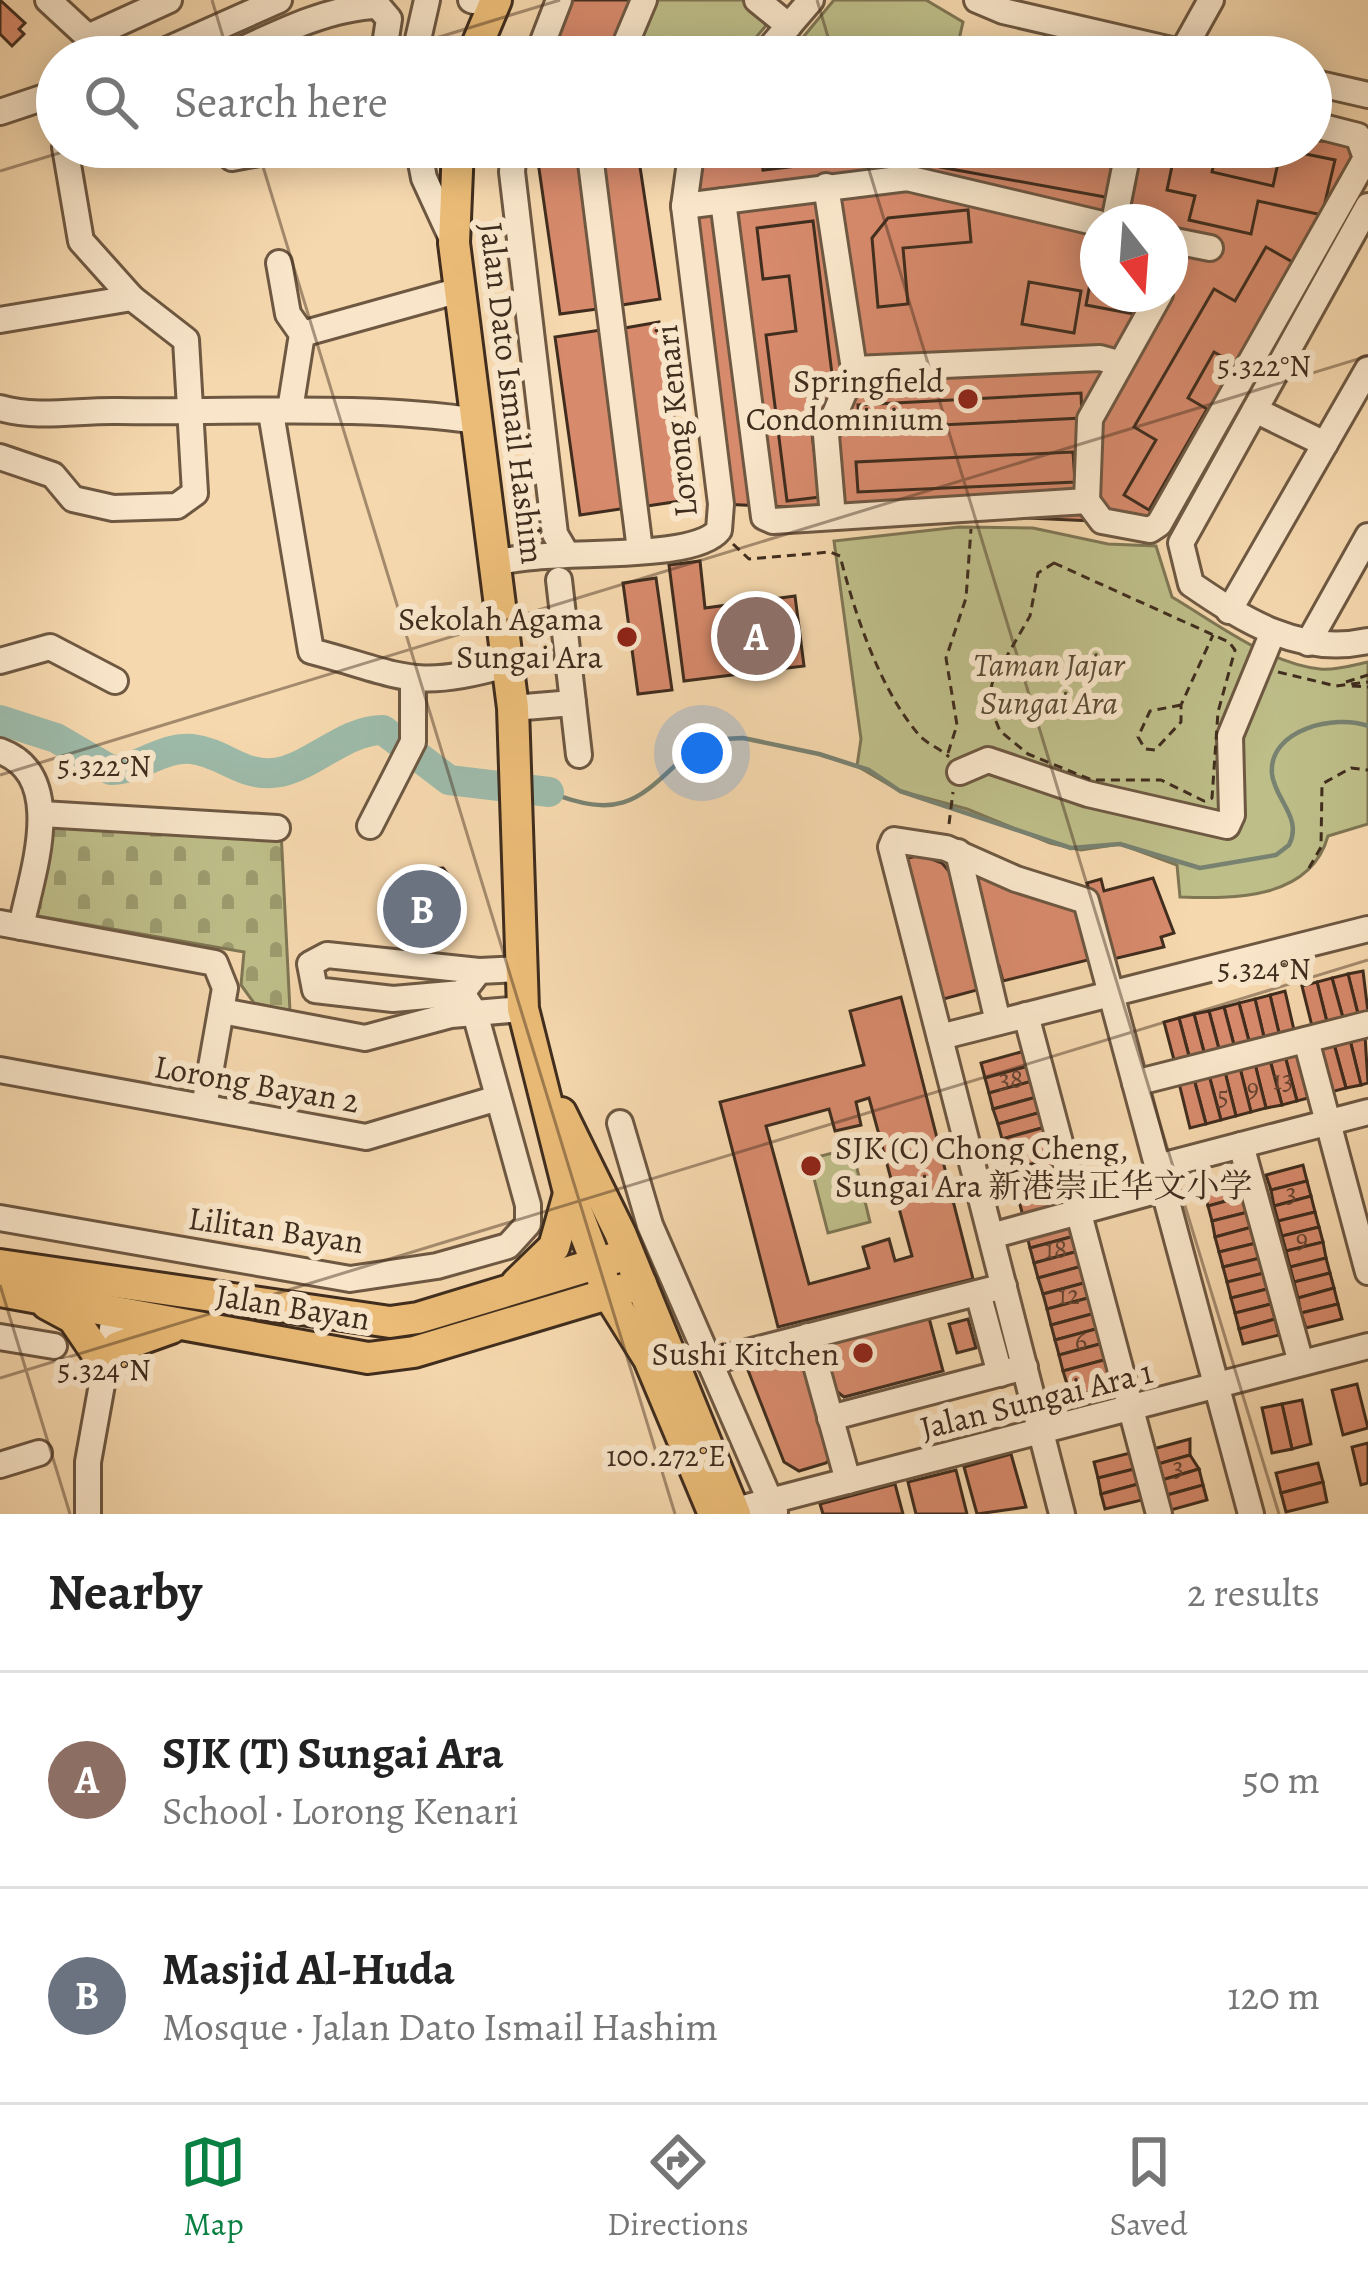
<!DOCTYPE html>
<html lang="en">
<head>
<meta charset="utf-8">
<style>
	:root { --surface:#fff; --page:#f6f6f6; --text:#222; --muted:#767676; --line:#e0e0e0; --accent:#0b8043 }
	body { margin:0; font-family:Alegreya,"Noto Serif SC",serif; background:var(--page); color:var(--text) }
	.compass { position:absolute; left:1080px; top:204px; width:108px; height:108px; border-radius:50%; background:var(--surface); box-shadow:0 6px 30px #0003; rotate:163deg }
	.you { position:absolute; left:702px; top:753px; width:42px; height:42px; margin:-30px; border:9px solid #fff; border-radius:50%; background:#1a73e8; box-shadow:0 0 0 18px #1a73e833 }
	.badge { display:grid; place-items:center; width:78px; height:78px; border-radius:50%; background:var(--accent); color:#fff; font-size:39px; font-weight:700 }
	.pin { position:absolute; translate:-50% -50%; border:6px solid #fff; box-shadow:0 3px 12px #0006 }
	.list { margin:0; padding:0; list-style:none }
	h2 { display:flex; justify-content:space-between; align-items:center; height:156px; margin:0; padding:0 48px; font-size:51px }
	h2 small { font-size:39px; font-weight:400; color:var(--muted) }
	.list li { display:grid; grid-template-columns:78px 1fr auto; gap:36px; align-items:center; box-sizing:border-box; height:216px; padding:0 48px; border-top:3px solid var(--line) }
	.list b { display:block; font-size:45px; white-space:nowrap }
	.list p { margin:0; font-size:39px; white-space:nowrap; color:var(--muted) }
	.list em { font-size:39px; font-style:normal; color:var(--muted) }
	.icon { flex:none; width:66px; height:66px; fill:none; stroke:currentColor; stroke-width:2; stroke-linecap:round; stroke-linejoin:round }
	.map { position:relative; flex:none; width:1368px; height:1514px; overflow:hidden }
	.search { position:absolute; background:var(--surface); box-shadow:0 6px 30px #0003; left:36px; right:36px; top:36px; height:132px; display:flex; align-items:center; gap:30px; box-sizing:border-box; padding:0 42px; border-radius:66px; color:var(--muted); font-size:45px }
	.sheet { height:588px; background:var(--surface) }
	nav { display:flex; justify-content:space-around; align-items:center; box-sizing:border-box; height:168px; border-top:3px solid var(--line); background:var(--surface); font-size:33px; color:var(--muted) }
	nav a { display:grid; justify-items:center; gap:6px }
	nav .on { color:var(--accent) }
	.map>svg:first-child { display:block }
</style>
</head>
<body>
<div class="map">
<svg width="1368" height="1514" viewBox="0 0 1368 1514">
	<defs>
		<pattern id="cemetery-stones" width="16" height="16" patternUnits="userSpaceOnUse" patternTransform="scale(3)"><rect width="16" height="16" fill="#bebe89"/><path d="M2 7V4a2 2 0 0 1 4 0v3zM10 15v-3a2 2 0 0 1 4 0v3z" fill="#9c9b6f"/></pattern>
	</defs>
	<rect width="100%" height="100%" fill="#f6d8ae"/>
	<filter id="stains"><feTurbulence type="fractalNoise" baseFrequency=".00167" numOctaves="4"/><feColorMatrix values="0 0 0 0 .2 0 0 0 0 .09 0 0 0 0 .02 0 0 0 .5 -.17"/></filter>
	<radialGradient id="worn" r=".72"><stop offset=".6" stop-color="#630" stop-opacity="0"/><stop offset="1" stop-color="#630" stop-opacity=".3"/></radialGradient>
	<g fill="#bebe89" stroke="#7f7654" stroke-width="3">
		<polygon points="650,0 743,0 770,21 739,57 625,57"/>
		<polygon points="834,0 926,0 963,22 955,57 817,57 799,42"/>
		<path d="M959,527L1033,528L1108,544L1156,546L1172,597C1216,623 1269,664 1320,669C1335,671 1353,665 1368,662V824L1328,836C1310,900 1233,899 1180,897L1177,865L1120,844L1081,850L1050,843L967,809L900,791L857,766L861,739L834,541Z"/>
		<polygon points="852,1148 870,1222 828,1233 809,1159"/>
	</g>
	<polygon fill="url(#cemetery-stones)" stroke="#7f7654" stroke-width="3" points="50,822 281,831 290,1011 254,1003 241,985 244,952 38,916 33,909"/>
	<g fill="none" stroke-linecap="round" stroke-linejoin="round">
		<path stroke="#788271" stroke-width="4.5" d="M549,792C634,826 644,789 704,740L743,738L819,754L869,770L900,791L1071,848L1120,844L1200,868L1276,855L1289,845C1303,818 1275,800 1272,774C1268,729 1336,714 1368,726"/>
		<path stroke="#9dbaa9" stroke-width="30" d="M0,720L56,738L111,770C139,770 162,746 192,749C226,753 243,779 280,772C316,764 345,730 383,730L449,780L549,792"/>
	</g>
	<g fill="#d78a6c" stroke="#402d1e" stroke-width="3" fill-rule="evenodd">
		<polygon points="0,0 25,23 19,29 24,34 12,46 0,34"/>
		<polygon points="572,0 633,0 608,57 556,57 550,48"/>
		<path d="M1311,140L1365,145L1159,524L721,504L684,206L711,147H1311ZM1098,222H1170V294H1098Z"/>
		<polygon points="582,147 605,308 560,314 536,148"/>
		<polygon points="597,147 637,147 660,299 622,305"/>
		<polygon points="761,147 888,147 889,155 763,170"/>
		<polygon points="944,147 995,147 1054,162 1057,147 1126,147 1116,199 940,167"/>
		<polygon points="1176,147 1218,147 1212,172 1273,186 1281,149 1335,160 1322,215 1258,201 1251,234 1189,220 1195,196 1167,190"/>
		<polygon points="968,210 971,242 903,248 908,304 878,307 872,238 888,218"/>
		<polygon points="813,221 833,382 806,386 820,497 787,501 766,335 796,331 789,276 763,279 757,228"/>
		<polygon points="1266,247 1296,264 1237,365 1214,352 1188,398 1207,409 1149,510 1124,495 1156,440 1134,427 1214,289 1235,301"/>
		<polygon points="1095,257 1098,294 1143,294 1139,315 1086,305"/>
		<polygon points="1029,282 1081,291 1074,333 1022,324"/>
		<polygon points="659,322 687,500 647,506 619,329"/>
		<polygon points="601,330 627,508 580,515 555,337"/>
		<polygon points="1081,393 1082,418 859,429 858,405"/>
		<polygon points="1073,452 1075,482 858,492 856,462"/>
		<polygon points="700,561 705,608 795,596 804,666 684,681 669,565"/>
		<polygon points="656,578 672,690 638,694 623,583"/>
		<polygon points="921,855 942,863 953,876 977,990 940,1000 904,859"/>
		<polygon points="443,868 462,893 460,928 439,947 403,945 385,925 382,893 407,870"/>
		<polygon points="983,874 1083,904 1096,958 1003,981 999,966 994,967 974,884"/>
		<polygon points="1153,878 1174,933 1161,937 1164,947 1109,960 1087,883 1101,879 1104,891"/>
		<polygon points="1363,971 1368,1012 1358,1014 1348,974"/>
		<polygon points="1348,974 1358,1014 1343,1018 1332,978"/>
		<polygon points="1332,978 1343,1018 1327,1022 1317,982"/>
		<polygon points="1317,982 1327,1022 1312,1026 1302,986"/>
		<polygon points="1285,991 1294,1030 1279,1033 1270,995"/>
		<polygon points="1270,995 1279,1033 1264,1037 1255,999"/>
		<path d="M901,997L973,1279L778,1327L720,1102L864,1065L850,1011ZM869,1098L912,1256L895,1261L889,1239L863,1247L869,1268L809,1284L766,1126L829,1109L835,1131L861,1125L856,1102Z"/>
		<polygon points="1255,999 1264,1037 1249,1041 1239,1003"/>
		<polygon points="1239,1003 1249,1041 1234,1045 1224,1007"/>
		<polygon points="1224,1007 1234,1045 1219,1049 1209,1011"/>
		<polygon points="1209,1011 1219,1049 1204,1052 1194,1014"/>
		<polygon points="1194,1014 1204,1052 1189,1056 1179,1018"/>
		<polygon points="1179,1018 1189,1056 1174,1060 1164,1022"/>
		<polygon points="1365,1036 1368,1083 1361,1085 1350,1040"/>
		<polygon points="1350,1040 1361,1085 1346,1088 1334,1044"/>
		<polygon points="1334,1044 1346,1088 1331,1092 1319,1048"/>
		<polygon points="1028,1050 1032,1065 985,1078 981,1063"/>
		<polygon points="1300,1052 1312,1097 1297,1101 1285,1056"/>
		<polygon points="1285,1056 1297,1101 1282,1105 1270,1060"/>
		<polygon points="1270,1060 1282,1105 1266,1108 1255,1064"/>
		<polygon points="1255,1064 1266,1108 1251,1112 1240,1068"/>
		<polygon points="1032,1065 1036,1080 989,1093 985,1078"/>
		<polygon points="1240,1068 1251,1112 1236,1116 1225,1072"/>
		<polygon points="1225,1072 1236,1116 1221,1120 1209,1075"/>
		<polygon points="1209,1075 1221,1120 1206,1124 1194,1079"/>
		<polygon points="1194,1079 1206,1124 1190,1128 1179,1083"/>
		<polygon points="1036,1080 1040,1096 993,1109 989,1093"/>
		<polygon points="1040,1096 1045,1111 998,1124 993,1109"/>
		<polygon points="1045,1111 1049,1126 1002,1139 998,1124"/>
		<polygon points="1049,1126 1053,1142 1006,1155 1002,1139"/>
		<polygon points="1053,1142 1057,1157 1010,1170 1006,1155"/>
		<polygon points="1057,1157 1061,1172 1014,1185 1010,1170"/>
		<polygon points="1303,1165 1307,1181 1271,1190 1266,1175"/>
		<polygon points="1061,1172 1065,1188 1019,1201 1014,1185"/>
		<polygon points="1240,1181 1244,1196 1208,1206 1204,1190"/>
		<polygon points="1307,1181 1311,1196 1274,1206 1271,1190"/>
		<polygon points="1065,1188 1069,1203 1023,1216 1019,1201"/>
		<polygon points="1244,1196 1248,1212 1212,1221 1208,1206"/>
		<polygon points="1311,1196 1315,1212 1278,1221 1274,1206"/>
		<polygon points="1248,1212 1252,1227 1215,1237 1212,1221"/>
		<polygon points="1315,1212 1319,1227 1282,1236 1278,1221"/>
		<polygon points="1074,1219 1078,1235 1030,1248 1026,1232"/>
		<polygon points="1252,1227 1256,1243 1219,1252 1215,1237"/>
		<polygon points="1319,1227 1323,1242 1286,1251 1282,1236"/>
		<polygon points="1078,1235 1082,1250 1034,1263 1030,1248"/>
		<polygon points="1323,1242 1326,1258 1290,1267 1286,1251"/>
		<polygon points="1256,1243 1260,1258 1223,1267 1219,1252"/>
		<polygon points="1082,1250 1086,1265 1038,1278 1034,1263"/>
		<polygon points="1260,1258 1264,1273 1227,1282 1223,1267"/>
		<polygon points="1326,1258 1330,1273 1294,1282 1290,1267"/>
		<polygon points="1086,1265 1091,1281 1043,1294 1038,1278"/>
		<polygon points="1264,1273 1267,1289 1231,1298 1227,1282"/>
		<polygon points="1330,1273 1334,1288 1298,1298 1294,1282"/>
		<polygon points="1091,1281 1095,1296 1047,1309 1043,1294"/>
		<polygon points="1334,1288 1338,1304 1301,1313 1298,1298"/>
		<polygon points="1267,1289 1271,1304 1235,1313 1231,1298"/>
		<polygon points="1095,1296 1099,1312 1051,1325 1047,1309"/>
		<polygon points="1271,1304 1275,1319 1239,1329 1235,1313"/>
		<polygon points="1338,1304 1342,1319 1306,1328 1301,1313"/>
		<polygon points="1099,1312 1103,1327 1055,1340 1051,1325"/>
		<polygon points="928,1314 943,1371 844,1397 835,1390 822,1350 826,1340"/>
		<polygon points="968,1319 976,1348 957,1353 949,1324"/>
		<polygon points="1275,1319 1279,1335 1243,1344 1239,1329"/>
		<polygon points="1103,1327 1107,1342 1059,1355 1055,1340"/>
		<polygon points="1107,1342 1111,1358 1063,1371 1059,1355"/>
		<polygon points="798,1346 806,1352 833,1456 826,1463 799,1471 784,1462 744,1360"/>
		<polygon points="1111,1358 1118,1384 1071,1397 1063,1371"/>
		<polygon points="1357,1384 1368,1428 1343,1435 1332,1390"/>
		<polygon points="1302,1400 1311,1444 1292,1449 1282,1404"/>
		<polygon points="1282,1404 1292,1449 1272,1453 1262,1408"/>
		<polygon points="1190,1439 1190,1455 1158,1464 1153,1449"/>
		<polygon points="1368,1443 1368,1483 1361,1485 1352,1447"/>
		<polygon points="1130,1453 1134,1469 1098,1478 1094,1462"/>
		<polygon points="1011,1454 1026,1507 977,1514 964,1467"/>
		<polygon points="1190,1455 1199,1469 1162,1480 1158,1464"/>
		<polygon points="1318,1463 1323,1482 1281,1493 1276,1473"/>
		<polygon points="1134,1469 1138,1484 1101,1494 1098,1478"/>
		<polygon points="1199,1469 1203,1485 1167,1495 1162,1480"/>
		<polygon points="956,1470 967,1514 916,1514 908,1482"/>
		<polygon points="1323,1482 1327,1502 1286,1512 1281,1493"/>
		<polygon points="895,1484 903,1514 823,1514 820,1504"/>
		<polygon points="1138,1484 1142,1500 1105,1509 1101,1494"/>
		<polygon points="1203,1485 1207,1500 1171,1510 1167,1495"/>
	</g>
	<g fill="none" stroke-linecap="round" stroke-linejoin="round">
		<g stroke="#6e5842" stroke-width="30">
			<g id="minor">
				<polyline points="48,0 88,37 101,57"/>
				<polyline points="471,0 474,1"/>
				<polyline points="757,0 789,26"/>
				<polyline points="977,0 1003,11 1202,57"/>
				<polyline points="88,37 169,0"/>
				<polyline points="1182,52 1211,0"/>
				<polyline points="151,57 279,0"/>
				<path d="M226,57C272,36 327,7 378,6L389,19L383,57"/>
				<polyline points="414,57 427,0"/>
				<polyline points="537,57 559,0"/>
				<polyline points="620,57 644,0"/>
				<polyline points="762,57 811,0"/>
				<polyline points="1311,82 1368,95"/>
				<polyline points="0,112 57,93"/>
				<polyline points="229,147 232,158 291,147"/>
				<polyline points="418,147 424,178 453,241"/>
				<polyline points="514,147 512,172 555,534 565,551"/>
				<polyline points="589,147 640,550"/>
				<polyline points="903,147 907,178"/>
				<polyline points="826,186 854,369 1100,358 1118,363"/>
				<polyline points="723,201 764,517 773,521 1087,501 1102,521 1150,530 1159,524 1366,158 1358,136 1311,124"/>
				<polyline points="684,206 907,178 1098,223"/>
				<path d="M1368,206L1181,543L1191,584C1245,621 1300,656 1368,641"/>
				<polyline points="1114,222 1129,147"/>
				<polyline points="1170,240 1210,248"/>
				<polyline points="279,263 288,314 302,334 290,410"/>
				<polyline points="0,320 132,298"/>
				<polyline points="302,334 460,290"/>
				<path d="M0,408C39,419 78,410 118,411C239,413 358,404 477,421"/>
				<polyline points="1255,410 1325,444"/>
				<path d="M271,413L311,651C403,675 412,692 509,664"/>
				<polyline points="0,457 53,475 73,499 113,508 177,506 195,493 186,340 132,298 81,241 65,147"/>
				<polyline points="1087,501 1090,419 1160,294"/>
				<polyline points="833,517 826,435 854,369"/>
				<path d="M498,563C545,547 692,564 719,530L721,504L684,206L692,147"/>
				<polyline points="559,580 579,755"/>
				<polyline points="1229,611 1368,369"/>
				<polyline points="1308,643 1368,536"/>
				<polyline points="0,661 50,647 115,681"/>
				<polyline points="513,708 573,703"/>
				<path d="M0,751C69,776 31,876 21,927"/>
				<polyline points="960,772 988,760 1088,794 1227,826 1232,815 1230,736 1273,632"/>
				<polyline points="42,814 277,828"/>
				<polyline points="370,826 413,742 413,681"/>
				<polyline points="958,852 998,1022"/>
				<polyline points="0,923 215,963 225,988 204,1107"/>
				<polyline points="479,971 462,993 393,999 315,990 310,964 327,955 479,971 521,969"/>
				<polyline points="222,1011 365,1038 451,1015 523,1009"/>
				<polyline points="1026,1015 1159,1514"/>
				<polyline points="940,1037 1368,929"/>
				<polyline points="1306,1040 1368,1272"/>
				<polyline points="0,1070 366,1137 498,1098"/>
				<polyline points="1135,1083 1368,1024"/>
				<polyline points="620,1123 650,1225 775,1512"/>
				<polyline points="1241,1145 1301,1363"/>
				<polyline points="1157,1167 1368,1112"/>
				<polyline points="0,1218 350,1279 437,1266 508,1246 528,1224 528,1205 475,1013 462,993"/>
				<polyline points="991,1236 1163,1189"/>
				<polyline points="978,1293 1000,1374"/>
				<polyline points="808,1336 848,1481"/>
				<polyline points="0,1337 54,1346"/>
				<polyline points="709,1362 1004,1286"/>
				<polyline points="830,1418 1025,1367"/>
				<polyline points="0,1465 39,1453"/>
				<polyline points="88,1514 88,1462 115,1312"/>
				<polyline points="720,1514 1368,1346"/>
				<polyline points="1062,1514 891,847 894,840 946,848 1016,879 1086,901 1251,1514"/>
			</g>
		</g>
		<g stroke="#402d1e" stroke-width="36">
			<g id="major">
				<polyline points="472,57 496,0"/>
				<polyline points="458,147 454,243 513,708 523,1009 569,1192 609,1295 649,1359 714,1514"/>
				<polyline points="561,1113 620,1233 735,1514"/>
				<polyline points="0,1265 390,1322 418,1318 628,1254"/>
				<polyline points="517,1283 554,1247 569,1194"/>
				<polyline points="0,1291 368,1358 414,1352 641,1284"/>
				<polyline points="47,1304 73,1318 107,1368"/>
				<polyline points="107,1368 118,1347 171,1328"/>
			</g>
		</g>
		<g stroke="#402d1e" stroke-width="3" stroke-dasharray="9 6" stroke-linecap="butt">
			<path d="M733,544L749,559L830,552L840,556C855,614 879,688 919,735C927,744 941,749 949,757"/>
			<polygon points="1054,563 1229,642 1235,650 1218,712 1212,798 1204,801 1161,780 1092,780 1028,754 1000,731 988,702 993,680 1030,616 1038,573"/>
			<polyline points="1278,672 1336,686 1368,682"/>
			<polyline points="1346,682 1368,675"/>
			<polyline points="1352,686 1368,687"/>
			<polyline points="1181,705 1150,711 1138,737 1145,749 1155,750 1181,722 1181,705 1213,635"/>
			<polyline points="948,753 957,725 946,658 966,598 971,529"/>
			<polyline points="949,824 953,792"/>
			<polyline points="1309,868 1321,847 1322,784 1351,768 1368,770"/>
		</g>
		<use href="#minor" stroke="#f9e6ca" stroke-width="24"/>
		<use href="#major" stroke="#ebbc77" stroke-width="30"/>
	</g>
	<path fill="none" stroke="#402d1e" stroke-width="3" stroke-opacity="0.45" d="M212,0L229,57M817,0L834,57M374,57L560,0M257,147L675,1514M862,147L1279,1514M0,171L79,147M0,775L1368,356M0,1285L70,1514M0,1378L1368,960"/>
	<g fill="#8f2418" stroke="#f9e6ca" stroke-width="4.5">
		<circle cx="968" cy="399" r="12"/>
		<circle cx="627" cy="637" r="12"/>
		<circle cx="811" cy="1166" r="12"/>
		<circle cx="863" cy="1353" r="12"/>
	</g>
	<g text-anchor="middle" stroke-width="12" stroke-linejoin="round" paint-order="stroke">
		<g font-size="27" fill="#664432">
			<text x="1011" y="1088">38</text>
			<text x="1283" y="1089">13</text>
			<text x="1253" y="1097">9</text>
			<text x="1223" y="1105">5</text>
			<text x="1291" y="1202">3</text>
			<text x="1302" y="1248">9</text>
			<text x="1056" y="1258">18</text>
			<text x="1069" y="1304">12</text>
			<text x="1081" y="1350">6</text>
			<text x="1178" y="1476">3</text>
		</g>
		<g font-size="33" fill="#402d1e" stroke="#f9e6ca" text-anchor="end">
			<text x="944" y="392">Springfield<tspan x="944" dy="38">Condominium</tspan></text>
			<text x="603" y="630">Sekolah Agama<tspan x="603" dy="38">Sungai Ara</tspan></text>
			<text x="835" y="1159" text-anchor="start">SJK (C) Chong Cheng,<tspan x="835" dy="38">Sungai Ara 新港崇正华文小学</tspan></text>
			<text x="839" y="1365">Sushi Kitchen</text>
		</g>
		<g font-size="33" fill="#402d1e" stroke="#f9e6ca">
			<text transform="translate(513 393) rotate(83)" y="12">Jalan Dato Ismail Hashim</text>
			<text transform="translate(675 421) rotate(-96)" y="12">Lorong Kenari</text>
			<text transform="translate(257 1083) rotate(10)" y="12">Lorong Bayan 2</text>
			<text transform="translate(276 1229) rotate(8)" y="12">Lilitan Bayan</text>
			<text transform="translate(293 1306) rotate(9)" y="12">Jalan Bayan</text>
			<text transform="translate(1036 1399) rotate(-14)" y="12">Jalan Sungai Ara 1</text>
		</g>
		<g font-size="33" font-style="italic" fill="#594a33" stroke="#f9e6ca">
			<text x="1049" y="676">Taman Jajar<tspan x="1049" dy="38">Sungai Ara</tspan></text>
		</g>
	</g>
	<g font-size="30" text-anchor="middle" fill="#402d1e" stroke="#f9e6ca" stroke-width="12" stroke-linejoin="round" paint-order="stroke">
		<text x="1264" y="376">5.322°N</text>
		<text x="104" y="776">5.322°N</text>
		<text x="1264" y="979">5.324°N</text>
		<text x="104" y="1380">5.324°N</text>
		<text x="666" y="1466">100.272°E</text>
	</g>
	<rect width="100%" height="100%" filter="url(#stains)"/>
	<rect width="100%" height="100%" fill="url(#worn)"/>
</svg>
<svg class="compass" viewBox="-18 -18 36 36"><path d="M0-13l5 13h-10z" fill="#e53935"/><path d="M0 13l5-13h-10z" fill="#767676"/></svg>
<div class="you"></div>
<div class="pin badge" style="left:756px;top:636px;background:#8d6e63">A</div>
<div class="pin badge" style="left:422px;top:909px;background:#6b7280">B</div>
<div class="search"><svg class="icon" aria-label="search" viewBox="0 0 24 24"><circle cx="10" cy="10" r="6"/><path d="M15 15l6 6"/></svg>Search here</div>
</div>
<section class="sheet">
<h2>Nearby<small>2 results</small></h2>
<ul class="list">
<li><span class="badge" style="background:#8d6e63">A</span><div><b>SJK (T) Sungai Ara</b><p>School · Lorong Kenari</p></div><em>50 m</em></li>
<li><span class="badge" style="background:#6b7280">B</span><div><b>Masjid Al-Huda</b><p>Mosque · Jalan Dato Ismail Hashim</p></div><em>120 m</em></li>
</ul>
</section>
<nav>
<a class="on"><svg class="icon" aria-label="map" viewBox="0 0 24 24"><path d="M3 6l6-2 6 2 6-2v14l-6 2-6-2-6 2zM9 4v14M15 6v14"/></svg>Map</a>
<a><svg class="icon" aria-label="directions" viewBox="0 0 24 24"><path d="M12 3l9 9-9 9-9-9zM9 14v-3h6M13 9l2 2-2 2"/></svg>Directions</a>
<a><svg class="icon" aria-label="saved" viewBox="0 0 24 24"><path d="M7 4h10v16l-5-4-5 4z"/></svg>Saved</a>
</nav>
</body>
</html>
